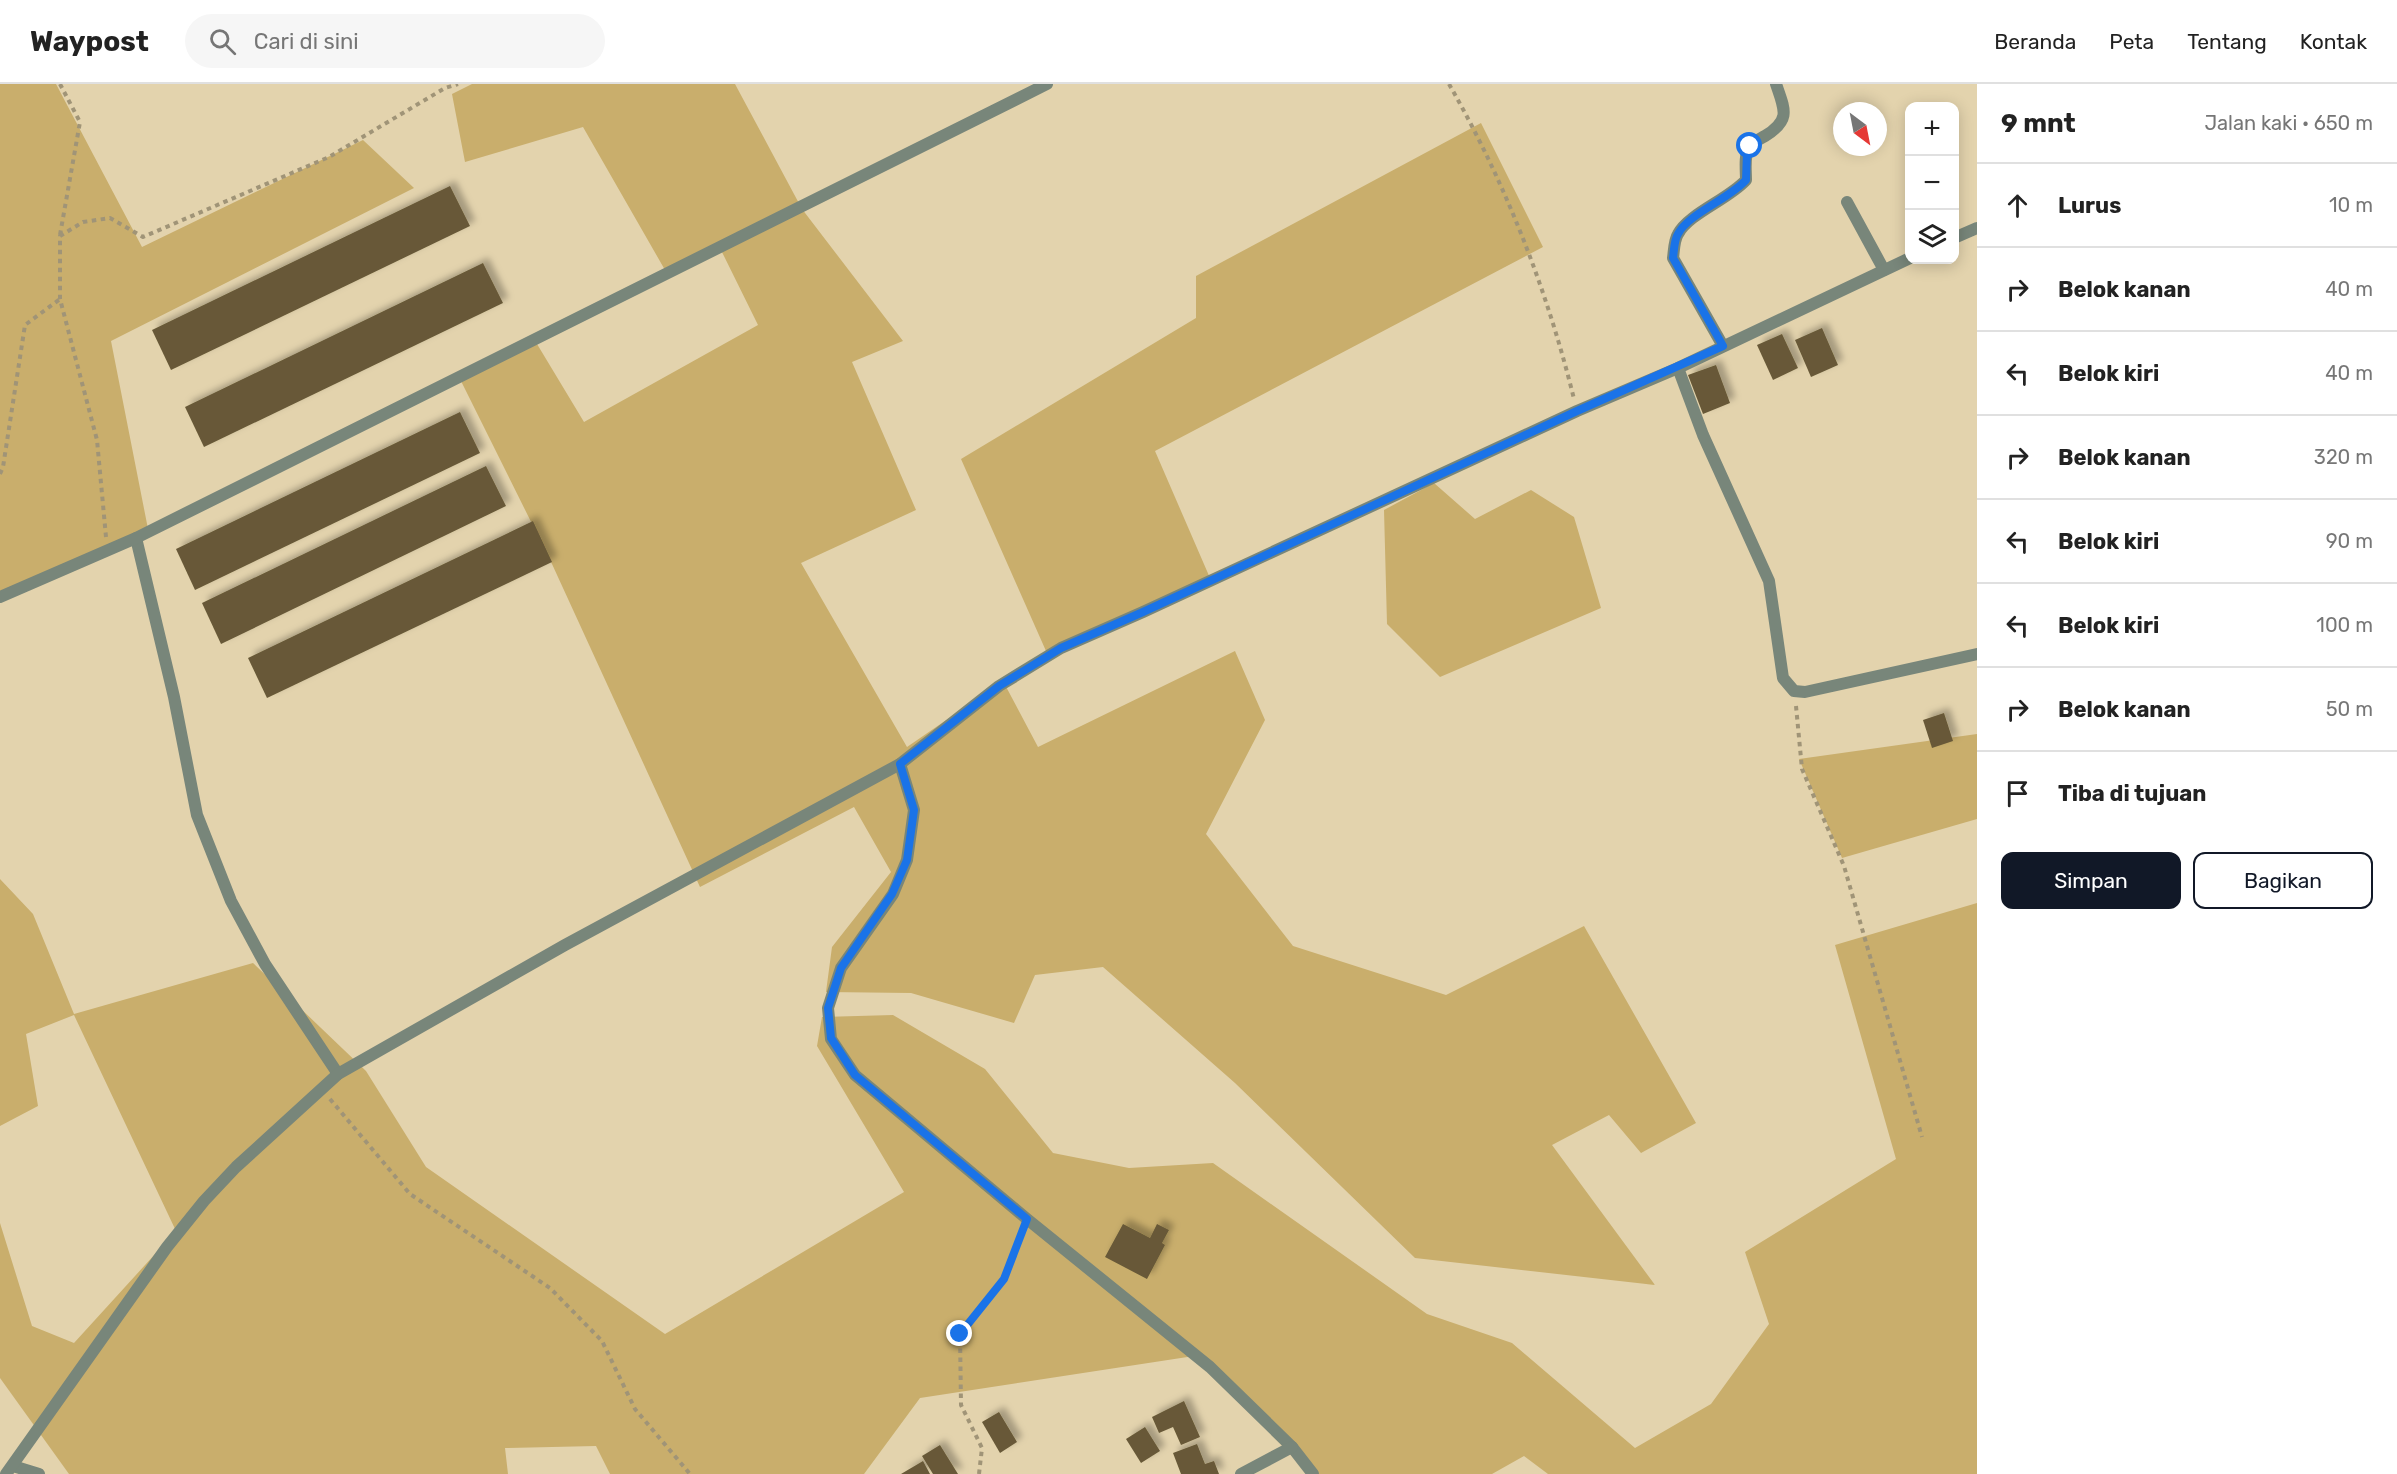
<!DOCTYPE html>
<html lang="id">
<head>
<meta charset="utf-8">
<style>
	:root { --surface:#fff; --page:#f6f6f6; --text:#222; --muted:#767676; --line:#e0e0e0; --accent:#111827 }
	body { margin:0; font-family:Rubik,sans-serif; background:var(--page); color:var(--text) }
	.controls { position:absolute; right:18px; top:18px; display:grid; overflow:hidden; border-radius:12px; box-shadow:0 3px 15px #0003 }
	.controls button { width:54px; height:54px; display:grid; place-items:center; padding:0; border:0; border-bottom:2px solid var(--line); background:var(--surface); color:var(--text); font:30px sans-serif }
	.compass { position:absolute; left:1833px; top:18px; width:54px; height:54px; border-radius:50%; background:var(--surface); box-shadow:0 3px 15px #0003; rotate:148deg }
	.stop { position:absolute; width:18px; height:18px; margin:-14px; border:4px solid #1a73e8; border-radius:50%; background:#fff }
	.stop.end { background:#1a73e8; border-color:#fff; box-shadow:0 2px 6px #0008 }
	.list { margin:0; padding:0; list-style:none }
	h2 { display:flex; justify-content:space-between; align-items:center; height:78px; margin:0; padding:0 24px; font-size:26px }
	h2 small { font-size:20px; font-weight:400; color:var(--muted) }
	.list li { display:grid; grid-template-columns:39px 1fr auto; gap:18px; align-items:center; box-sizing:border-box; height:84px; padding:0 24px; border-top:2px solid var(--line) }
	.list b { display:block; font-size:22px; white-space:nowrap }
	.list em { font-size:20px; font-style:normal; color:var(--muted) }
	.actions { display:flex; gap:12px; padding:18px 24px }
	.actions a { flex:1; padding:14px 0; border:2px solid var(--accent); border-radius:12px; text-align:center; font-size:21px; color:var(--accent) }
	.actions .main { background:var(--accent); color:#fff }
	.icon { flex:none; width:33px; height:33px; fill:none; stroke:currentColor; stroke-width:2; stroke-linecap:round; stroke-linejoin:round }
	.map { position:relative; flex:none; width:1977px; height:1390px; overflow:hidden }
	header { display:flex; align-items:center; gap:36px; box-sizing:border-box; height:84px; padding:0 30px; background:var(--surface); border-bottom:2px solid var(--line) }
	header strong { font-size:28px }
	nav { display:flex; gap:33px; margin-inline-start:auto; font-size:21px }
	.search { width:420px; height:54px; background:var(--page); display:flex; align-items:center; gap:15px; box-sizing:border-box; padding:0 21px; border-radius:33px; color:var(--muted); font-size:22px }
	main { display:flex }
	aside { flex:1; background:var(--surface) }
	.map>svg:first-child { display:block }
</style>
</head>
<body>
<header>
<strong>Waypost</strong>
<div class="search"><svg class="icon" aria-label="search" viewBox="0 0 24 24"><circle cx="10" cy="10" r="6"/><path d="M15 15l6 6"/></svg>Cari di sini</div>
<nav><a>Beranda</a><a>Peta</a><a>Tentang</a><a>Kontak</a></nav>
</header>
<main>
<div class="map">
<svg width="1977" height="1390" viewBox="0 0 1977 1390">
	<defs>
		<filter id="shadow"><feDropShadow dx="5.5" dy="-5.5" stdDeviation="3" flood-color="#0004"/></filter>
	</defs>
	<rect width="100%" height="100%" fill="#e3d3ad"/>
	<g fill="#c9ae6c">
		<polygon points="0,0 56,0 142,163 363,56 414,104 111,257 149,450 0,517"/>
		<polygon points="472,0 735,0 802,125 903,257 852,278 916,426 801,479 907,663 1003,597 1038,663 1235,567 1265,636 1206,750 1293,862 1446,911 1584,842 1696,1039 1641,1069 1609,1031 1552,1061 1655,1201 1415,1174 1235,999 1103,883 1035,891 1014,939 911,909 826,908 832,863 891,788 854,723 700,803 552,480 461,297 537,260 584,338 758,241 719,162 665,186 583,43 465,78 452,10"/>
		<polygon points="1481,39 1543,163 1155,367 1210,494 1046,567 961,375 1196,234 1196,192"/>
		<polygon points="1434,399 1475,435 1531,406 1574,433 1601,524 1440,593 1387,540 1384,426"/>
		<polygon points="1977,650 1977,735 1842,774 1799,675"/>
		<polygon points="0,795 33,830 74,930 253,879 366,987 426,1083 665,1250 904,1108 817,962 822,933 893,931 985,985 1053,1069 1129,1084 1213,1079 1427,1230 1512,1259 1635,1364 1711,1320 1769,1240 1745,1168 1896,1075 1835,861 1977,819 1977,1390 1548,1390 1524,1372 1492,1390 1310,1390 1194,1272 920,1314 864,1390 610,1390 596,1362 505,1364 508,1390 69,1390 0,1294 0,1139 32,1242 74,1259 176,1147 74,931 26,950 38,1022 0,1042"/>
	</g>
	<g fill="#675937" filter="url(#shadow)">
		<polygon points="450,102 470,142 171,286 152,246"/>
		<polygon points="483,179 503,219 204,363 185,323"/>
		<polygon points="1822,244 1838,281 1811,293 1795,256"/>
		<polygon points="1782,250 1798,284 1773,296 1757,261"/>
		<polygon points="1716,281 1730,319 1703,330 1688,291"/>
		<polygon points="460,328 480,369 195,506 176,465"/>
		<polygon points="486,382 506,422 221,560 202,519"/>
		<polygon points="533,437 552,478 267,614 248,574"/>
		<polygon points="1944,629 1953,657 1932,664 1923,636"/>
		<polygon points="1123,1140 1150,1154 1157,1140 1169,1146 1162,1159 1165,1161 1147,1195 1105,1173"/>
		<polygon points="1184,1317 1200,1353 1181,1361 1173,1343 1159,1349 1152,1333"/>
		<polygon points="999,1328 1017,1358 1000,1369 982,1338"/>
		<polygon points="1145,1343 1160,1367 1141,1379 1126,1355"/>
		<polygon points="1197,1360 1205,1380 1214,1377 1219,1390 1181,1390 1173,1369"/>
		<polygon points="940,1361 958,1390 933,1390 922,1372"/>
		<polygon points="923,1377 930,1390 901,1390"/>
	</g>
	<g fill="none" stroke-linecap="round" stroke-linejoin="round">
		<g stroke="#a09477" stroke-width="4" stroke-dasharray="4.5 4.5" stroke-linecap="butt">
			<polyline points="60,0 80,38 60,151"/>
			<path d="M1449,0C1505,98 1547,205 1574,315"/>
			<polyline points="0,390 3,383 25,241 60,215"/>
			<polyline points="106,453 97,356 60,215 60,152 83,138 110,134 143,153 329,73 445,4 458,0"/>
			<polyline points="1796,622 1802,685 1844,782 1922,1053"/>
			<polyline points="330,1015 410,1110 550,1204 602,1257 635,1325 690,1390"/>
			<polyline points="979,1390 982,1364 961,1321 960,1250 1004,1195 1022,1148"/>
		</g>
		<g stroke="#78867a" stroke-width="12">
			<polyline points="1847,118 1884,186"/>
			<polyline points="1954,154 1977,144"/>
			<path d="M1723,262L1673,174C1674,167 1674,156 1678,150C1688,130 1729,115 1746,96C1746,87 1744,71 1749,63C1752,58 1760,55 1765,52C1791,36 1785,26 1776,0"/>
			<polyline points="1678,284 1703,351 1769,497 1783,594 1794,607 1805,608 1977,570"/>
			<polyline points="136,454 174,613 197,731 231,817 265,880 338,990"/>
			<polyline points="0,513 136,454 1047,0"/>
			<polyline points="900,680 914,726 907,776 893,810 841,884 828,924 831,955 855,991 1027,1135 1210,1283 1292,1363 1313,1390"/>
			<polyline points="13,1382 39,1390"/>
			<polyline points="6,1390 167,1163 204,1117 236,1083 338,990 565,861 900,680 999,602 1061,564 1143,528 1577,327 1678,284 1910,174"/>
			<polyline points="1241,1390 1292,1363"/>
		</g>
	</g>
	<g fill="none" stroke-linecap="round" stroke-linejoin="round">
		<path stroke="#1a73e8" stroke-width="8" d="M960,1250L1004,1195L1027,1135L855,991L831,954L828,924L841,884L892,810L907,776L914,726L900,680L999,602L1061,564L1143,528L1577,327L1723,262L1673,174C1674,167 1674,156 1678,150C1688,130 1729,115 1746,96L1747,69L1750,62"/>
	</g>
</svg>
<div class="controls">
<button>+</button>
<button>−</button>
<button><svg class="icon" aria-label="layers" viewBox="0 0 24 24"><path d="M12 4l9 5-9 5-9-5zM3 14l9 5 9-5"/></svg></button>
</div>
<svg class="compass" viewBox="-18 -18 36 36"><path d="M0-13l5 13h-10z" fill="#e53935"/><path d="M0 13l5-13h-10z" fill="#767676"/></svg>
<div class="stop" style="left:1750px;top:62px"></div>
<div class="stop end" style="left:960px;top:1250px"></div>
</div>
<aside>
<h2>9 mnt<small>Jalan kaki · 650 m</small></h2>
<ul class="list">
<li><svg class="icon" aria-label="ahead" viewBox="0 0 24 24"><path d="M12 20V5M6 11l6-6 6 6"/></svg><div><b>Lurus</b></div><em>10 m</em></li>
<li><svg class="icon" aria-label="right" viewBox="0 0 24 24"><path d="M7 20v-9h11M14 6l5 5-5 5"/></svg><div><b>Belok kanan</b></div><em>40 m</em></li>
<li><svg class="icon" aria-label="left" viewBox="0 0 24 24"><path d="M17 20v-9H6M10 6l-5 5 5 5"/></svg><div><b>Belok kiri</b></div><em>40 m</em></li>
<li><svg class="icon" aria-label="right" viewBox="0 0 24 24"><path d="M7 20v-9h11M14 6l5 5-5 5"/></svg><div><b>Belok kanan</b></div><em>320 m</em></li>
<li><svg class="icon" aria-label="left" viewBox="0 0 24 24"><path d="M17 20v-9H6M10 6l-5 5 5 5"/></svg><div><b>Belok kiri</b></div><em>90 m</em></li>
<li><svg class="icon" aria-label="left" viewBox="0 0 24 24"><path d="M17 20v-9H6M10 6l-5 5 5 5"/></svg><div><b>Belok kiri</b></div><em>100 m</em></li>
<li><svg class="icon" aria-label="right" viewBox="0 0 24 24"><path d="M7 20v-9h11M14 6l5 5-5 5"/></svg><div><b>Belok kanan</b></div><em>50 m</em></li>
<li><svg class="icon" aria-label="arrive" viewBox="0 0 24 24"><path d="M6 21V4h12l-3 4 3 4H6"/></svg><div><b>Tiba di tujuan</b></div></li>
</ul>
<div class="actions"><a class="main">Simpan</a><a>Bagikan</a></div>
</aside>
</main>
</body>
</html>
